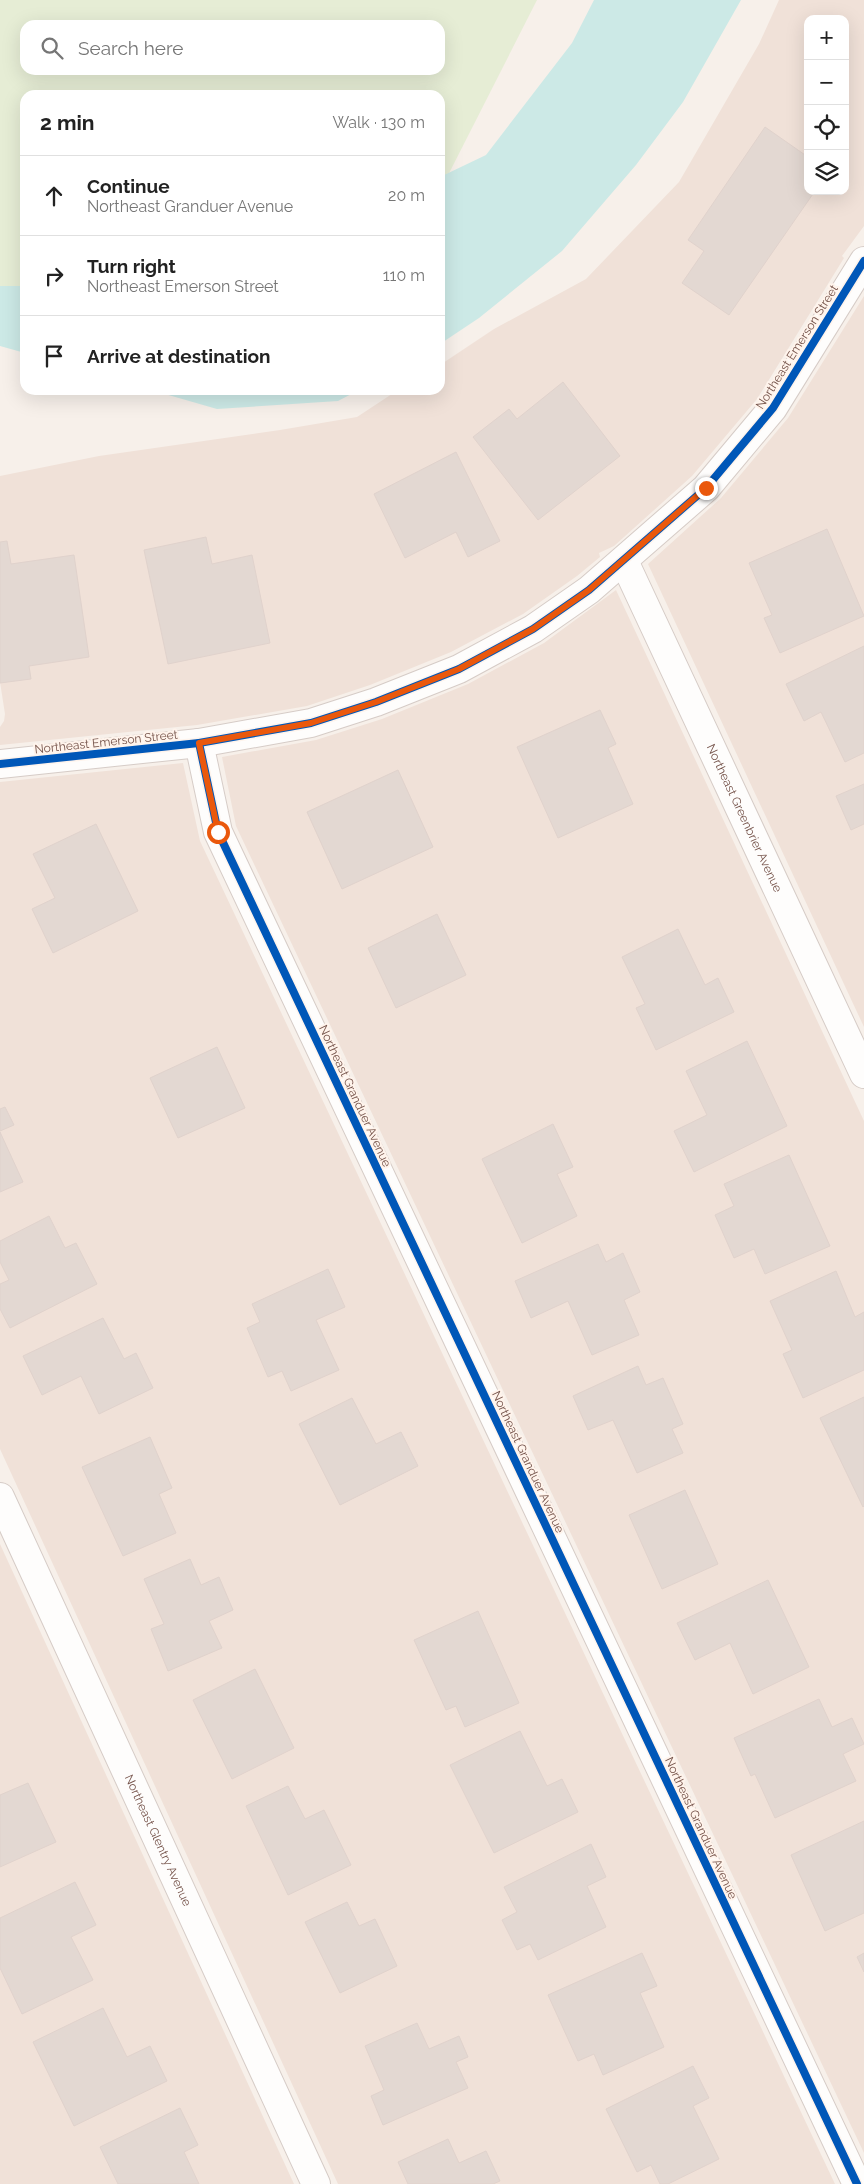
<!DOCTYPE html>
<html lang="en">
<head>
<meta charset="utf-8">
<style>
	:root { --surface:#fff; --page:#f6f6f6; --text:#222; --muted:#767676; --line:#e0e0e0 }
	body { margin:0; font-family:Raleway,sans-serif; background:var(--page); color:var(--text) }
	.controls { position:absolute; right:15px; top:15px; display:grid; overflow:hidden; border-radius:10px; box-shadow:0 5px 20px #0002 }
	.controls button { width:45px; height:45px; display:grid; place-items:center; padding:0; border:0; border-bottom:1px solid var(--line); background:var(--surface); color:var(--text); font:25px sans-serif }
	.stop { position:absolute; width:15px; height:15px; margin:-11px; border:4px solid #ea580c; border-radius:50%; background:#fff }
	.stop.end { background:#ea580c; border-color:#fff; box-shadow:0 1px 5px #0008 }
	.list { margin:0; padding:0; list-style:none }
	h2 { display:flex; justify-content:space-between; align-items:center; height:65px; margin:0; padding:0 20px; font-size:21px }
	h2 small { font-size:16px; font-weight:400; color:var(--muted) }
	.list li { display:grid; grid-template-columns:32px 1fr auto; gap:15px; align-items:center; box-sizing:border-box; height:80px; padding:0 20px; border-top:1px solid var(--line) }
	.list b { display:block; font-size:19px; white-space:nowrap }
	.list p { margin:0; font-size:16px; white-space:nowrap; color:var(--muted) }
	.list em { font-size:16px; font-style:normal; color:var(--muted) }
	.icon { flex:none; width:28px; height:28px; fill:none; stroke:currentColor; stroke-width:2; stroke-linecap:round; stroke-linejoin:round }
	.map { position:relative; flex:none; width:864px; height:2184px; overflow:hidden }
	.search { position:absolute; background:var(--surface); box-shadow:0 5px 20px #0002; left:20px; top:20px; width:425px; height:55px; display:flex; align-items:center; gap:12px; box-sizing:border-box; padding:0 18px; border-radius:15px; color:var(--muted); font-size:19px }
	.panel { position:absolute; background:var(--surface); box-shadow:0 5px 20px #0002; left:20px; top:90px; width:425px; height:305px; border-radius:15px }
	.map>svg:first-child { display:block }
</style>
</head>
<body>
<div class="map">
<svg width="864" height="2184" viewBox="0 0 864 2184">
	<rect width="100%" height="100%" fill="#f7f0ea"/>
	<g fill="#f0e1d8" fill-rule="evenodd">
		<path d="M779,0H864V226L842,256L844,258L757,399L692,476L614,546L599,553L600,557L577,576L523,614L451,652L370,685L307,706L197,725L0,745V727L4,721L5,714L0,682V476L99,456L280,430L357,417L398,390H440V365L494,329L586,279L679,182L759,44ZM808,19H845V191H808Z"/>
		<polygon points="864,296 864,1027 648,564 721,498 788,418"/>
		<polygon points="616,590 864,1121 864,2153 236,826 222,757 316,740 382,719 468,684 544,643"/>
		<polygon points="183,763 200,841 835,2184 338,2184 0,1449 0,782"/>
		<polygon points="0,1544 294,2184 0,2184"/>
	</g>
	<path fill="#e6edd5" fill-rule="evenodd" d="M0,0H537L440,191V95H25V333L0,336ZM25,25H440V70H25Z"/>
	<g fill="#cce9e6">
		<polygon points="594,0 741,0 683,102 636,165 562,251 479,318 440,344 440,177 486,155 572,43"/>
		<polygon points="0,286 25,286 25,353 0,346"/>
		<polygon points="151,390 359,390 338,401 217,409"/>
	</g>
	<g fill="#e3d8d2" stroke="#e0d2cc">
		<polygon points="765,127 808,157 808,191 815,191 729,315 682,283 704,251 688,240"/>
		<polygon points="563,382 620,456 538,520 473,437 509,409 517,419"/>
		<polygon points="456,452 500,541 468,557 456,532 405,558 374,494"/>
		<polygon points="827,529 864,616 780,653 764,618 772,615 749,563"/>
		<polygon points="206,537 212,564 252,555 270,643 168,664 144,550"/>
		<polygon points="7,541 11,564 74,555 89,657 29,666 31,679 0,683 0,542"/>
		<polygon points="864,646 864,753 845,762 821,712 804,721 786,684"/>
		<polygon points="600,710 616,744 608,748 633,804 558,838 517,747"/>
		<polygon points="398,770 433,847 342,889 307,812"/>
		<polygon points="864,784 864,824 851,830 836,796"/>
		<polygon points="96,824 138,911 53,953 32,909 55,898 33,854"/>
		<polygon points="437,914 466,975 396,1008 368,948"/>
		<polygon points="678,929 705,985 718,978 734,1012 656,1050 636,1008 645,1004 622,957"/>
		<polygon points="747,1041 787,1126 694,1172 674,1131 707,1115 686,1071"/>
		<polygon points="217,1047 245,1108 178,1138 150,1078"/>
		<polygon points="5,1107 14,1125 0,1131 0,1109"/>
		<polygon points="553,1124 573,1167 557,1174 577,1216 522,1243 482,1159"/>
		<polygon points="0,1132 23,1182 0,1192"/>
		<polygon points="789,1155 830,1246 765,1274 754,1249 734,1258 715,1215 734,1206 724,1184"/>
		<polygon points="49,1216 65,1248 76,1243 97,1284 10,1328 0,1309 0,1284 9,1280 0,1262 0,1241"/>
		<polygon points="598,1244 606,1262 623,1253 640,1292 624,1300 639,1335 592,1355 568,1301 531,1318 515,1281"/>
		<polygon points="328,1269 345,1307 316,1320 339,1370 291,1391 282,1371 268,1377 247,1328 260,1322 252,1304"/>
		<polygon points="836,1271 855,1317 864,1312 864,1370 803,1398 783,1354 792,1350 770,1301"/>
		<polygon points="103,1318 124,1359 136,1353 153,1388 99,1414 81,1376 42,1395 23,1356"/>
		<polygon points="638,1366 646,1385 663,1378 683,1424 672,1429 683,1453 637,1473 613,1420 588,1430 573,1396"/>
		<polygon points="864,1397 864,1506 863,1507 820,1418"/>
		<polygon points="352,1398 376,1444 401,1432 418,1466 340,1505 299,1424"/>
		<polygon points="150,1437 172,1488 159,1494 176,1533 123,1556 82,1467"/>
		<polygon points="685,1490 718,1564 662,1589 629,1515"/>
		<polygon points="190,1559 201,1585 219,1577 233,1610 209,1621 222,1648 168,1671 151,1629 164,1624 144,1579"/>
		<polygon points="768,1580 809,1667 753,1694 730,1643 695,1660 677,1623"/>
		<polygon points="478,1611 519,1703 465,1727 456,1706 446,1710 414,1640"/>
		<polygon points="255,1669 294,1748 232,1779 193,1700"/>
		<polygon points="819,1699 832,1727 852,1718 864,1744 843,1754 856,1781 775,1818 755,1774 751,1776 734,1738"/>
		<polygon points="520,1731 547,1786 562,1779 578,1812 494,1853 450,1765"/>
		<polygon points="28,1783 56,1842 0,1867 0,1795"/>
		<polygon points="288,1786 305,1819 324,1810 351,1865 288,1895 246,1806"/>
		<polygon points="864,1821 864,1913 825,1931 791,1855"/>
		<polygon points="591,1844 606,1877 587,1886 606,1927 538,1960 530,1944 517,1950 502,1920 517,1912 504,1887"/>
		<polygon points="75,1882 96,1925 71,1937 93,1980 22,2014 0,1968 0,1918"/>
		<polygon points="347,1902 359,1926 375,1919 397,1966 340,1993 305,1922"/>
		<polygon points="642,1953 657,1986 640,1993 664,2047 603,2075 594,2054 578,2061 548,1995"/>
		<polygon points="864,1953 864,1972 857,1957"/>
		<polygon points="103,2008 127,2057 150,2046 167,2081 74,2126 33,2042"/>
		<polygon points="417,2023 429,2049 459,2036 468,2057 456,2062 468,2088 383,2125 371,2096 384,2090 365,2046"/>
		<polygon points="693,2066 709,2098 693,2106 719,2159 668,2184 660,2184 651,2165 637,2172 606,2109"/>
		<polygon points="180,2108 198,2145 184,2152 199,2184 118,2184 100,2147"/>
		<polygon points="448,2139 459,2163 486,2151 500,2181 493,2184 408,2184 398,2162"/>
	</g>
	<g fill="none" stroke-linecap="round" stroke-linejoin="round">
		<g stroke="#d6ccc7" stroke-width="30">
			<g id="street">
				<path id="s1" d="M624,561L864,1074"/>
				<polyline points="199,743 218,832 857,2184"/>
				<polyline points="0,764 199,743 311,723 376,702 459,669 533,629 589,590 706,488 773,408 864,261"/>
				<path id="s2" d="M0,1497L316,2184"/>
			</g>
		</g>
		<use href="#street" stroke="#fefdfc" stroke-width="28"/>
		<g stroke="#fff4ec" stroke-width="11">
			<g id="cycleway">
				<polyline points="199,743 218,832 857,2184"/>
				<polyline points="0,764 199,743 311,723 376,702 459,669 533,629 589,590 706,488 773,408 864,261"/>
			</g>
		</g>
		<use href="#cycleway" stroke="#0057b8" stroke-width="8"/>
	</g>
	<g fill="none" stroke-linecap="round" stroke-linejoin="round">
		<polyline stroke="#ea580c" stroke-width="6" points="218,832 199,743 311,723 376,702 459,669 533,629 589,590 706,488"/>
	</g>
	<g text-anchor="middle" stroke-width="4" stroke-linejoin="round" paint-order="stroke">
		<g font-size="12" fill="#75534a" stroke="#fff4ec">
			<text transform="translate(797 347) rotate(-58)" y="4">Northeast Emerson Street</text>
			<text transform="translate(106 742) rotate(-6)" y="4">Northeast Emerson Street</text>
			<text dy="4" stroke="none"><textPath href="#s1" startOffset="284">Northeast Greenbrier Avenue</textPath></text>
			<text transform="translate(355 1096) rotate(65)" y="4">Northeast Granduer Avenue</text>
			<text transform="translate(528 1462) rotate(65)" y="4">Northeast Granduer Avenue</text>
			<text transform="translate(701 1828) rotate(65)" y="4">Northeast Granduer Avenue</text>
			<text dy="4" stroke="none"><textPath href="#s2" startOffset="378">Northeast Glentry Avenue</textPath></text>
		</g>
	</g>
</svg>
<div class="controls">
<button>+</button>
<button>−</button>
<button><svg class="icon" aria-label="locate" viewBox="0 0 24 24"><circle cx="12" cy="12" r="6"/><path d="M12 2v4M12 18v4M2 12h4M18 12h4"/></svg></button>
<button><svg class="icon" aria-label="layers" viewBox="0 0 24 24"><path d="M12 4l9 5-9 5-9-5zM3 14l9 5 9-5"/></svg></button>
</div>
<div class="stop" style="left:218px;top:832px"></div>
<div class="stop end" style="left:706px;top:488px"></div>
<div class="search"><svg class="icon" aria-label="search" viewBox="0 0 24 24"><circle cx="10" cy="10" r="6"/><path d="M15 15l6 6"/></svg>Search here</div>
<section class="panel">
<h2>2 min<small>Walk · 130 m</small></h2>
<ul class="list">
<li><svg class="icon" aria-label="ahead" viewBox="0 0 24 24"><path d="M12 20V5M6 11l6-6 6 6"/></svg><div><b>Continue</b><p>Northeast Granduer Avenue</p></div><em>20 m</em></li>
<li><svg class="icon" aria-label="right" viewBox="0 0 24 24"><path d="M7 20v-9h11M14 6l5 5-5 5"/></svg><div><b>Turn right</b><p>Northeast Emerson Street</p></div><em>110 m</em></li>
<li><svg class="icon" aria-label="arrive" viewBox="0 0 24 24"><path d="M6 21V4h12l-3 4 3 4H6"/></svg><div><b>Arrive at destination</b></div></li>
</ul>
</section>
</div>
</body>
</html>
